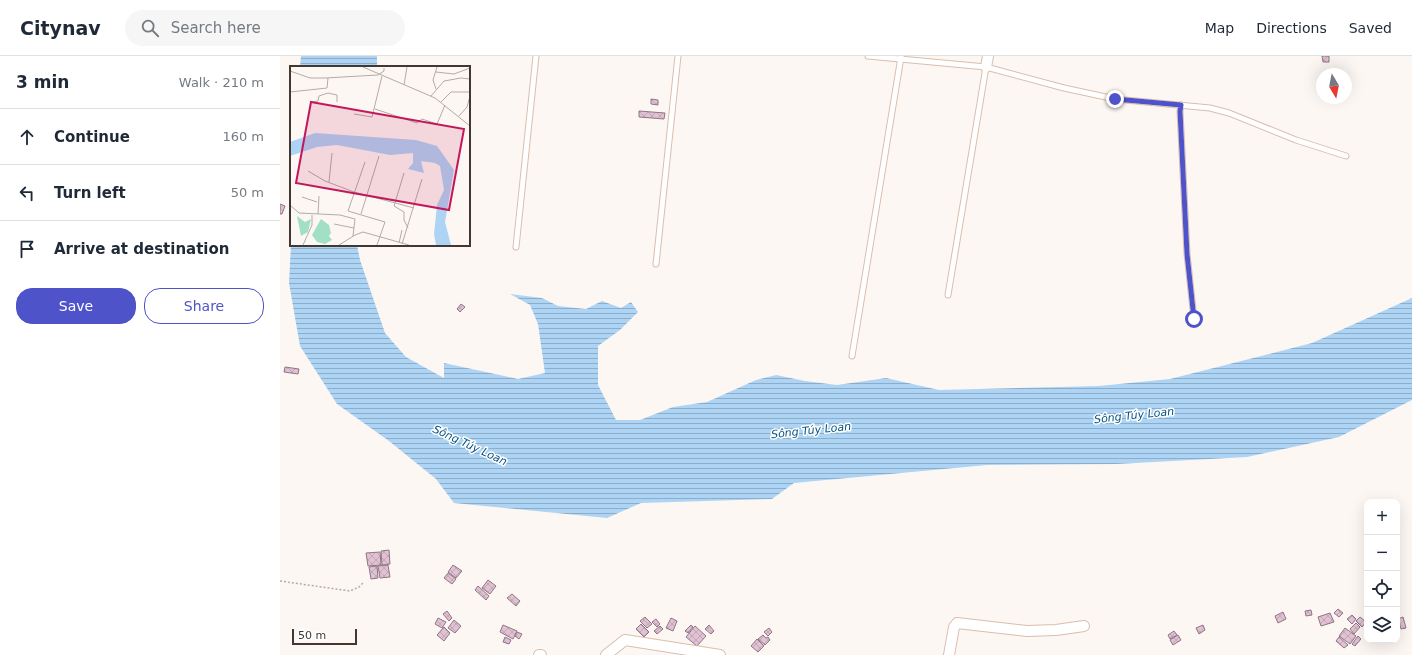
<!DOCTYPE html>
<html lang="en">
<head>
<meta charset="utf-8">
<style>
	:root { --surface:#fff; --page:#f6f6f7; --text:#1f2937; --muted:#747a83; --line:#e0e1e3; --accent:#4f53c9 }
	body { margin:0; font-family:"DejaVu Sans",sans-serif; background:var(--page); color:var(--text) }
	.controls { position:absolute; right:12px; bottom:12px; display:grid; overflow:hidden; border-radius:8px; box-shadow:0 4px 16px #0002 }
	.controls button { width:36px; height:36px; display:grid; place-items:center; padding:0; border:0; border-bottom:1px solid var(--line); background:var(--surface); color:var(--text); font:20px sans-serif }
	.compass { position:absolute; left:1036px; top:12px; width:36px; height:36px; border-radius:50%; background:var(--surface); box-shadow:0 4px 16px #0002; rotate:170deg }
	.scale { position:absolute; left:12px; bottom:10px; width:65px; box-sizing:border-box; padding-left:4px; border:2px solid #433831; border-top:0; font-size:11px; line-height:14px; white-space:nowrap; color:#433831; -webkit-text-stroke:3px #fff; paint-order:stroke }
	.stop { position:absolute; width:12px; height:12px; margin:-9px; border:3px solid #4f53c9; border-radius:50%; background:#fff }
	.stop.end { background:#4f53c9; border-color:#fff; box-shadow:0 1px 4px #0008 }
	.list { margin:0; padding:0; list-style:none }
	h2 { display:flex; justify-content:space-between; align-items:center; height:52px; margin:0; padding:0 16px; font-size:17px }
	h2 small { font-size:13px; font-weight:400; color:var(--muted) }
	.list li { display:grid; grid-template-columns:26px 1fr auto; gap:12px; align-items:center; box-sizing:border-box; height:56px; padding:0 16px; border-top:1px solid var(--line) }
	.list b { display:block; font-size:15px; white-space:nowrap }
	.list em { font-size:13px; font-style:normal; color:var(--muted) }
	.actions { display:flex; gap:8px; padding:12px 16px }
	.actions a { flex:1; padding:9px 0; border:1px solid var(--accent); border-radius:16px; text-align:center; font-size:14px; color:var(--accent) }
	.actions .main { background:var(--accent); color:#fff }
	.icon { flex:none; width:22px; height:22px; fill:none; stroke:currentColor; stroke-width:2; stroke-linecap:round; stroke-linejoin:round }
	.map { position:relative; flex:none; width:1132px; height:599px; overflow:hidden }
	header { display:flex; align-items:center; gap:24px; box-sizing:border-box; height:56px; padding:0 20px; background:var(--surface); border-bottom:1px solid var(--line) }
	header strong { font-size:19px }
	nav { display:flex; gap:22px; margin-inline-start:auto; font-size:14px }
	.search { width:280px; height:36px; background:var(--page); display:flex; align-items:center; gap:10px; box-sizing:border-box; padding:0 14px; border-radius:22px; color:var(--muted); font-size:15px }
	main { display:flex }
	aside { flex:1; background:var(--surface) }
	.map>svg:first-child { display:block }
</style>
</head>
<body>
<header>
<strong>Citynav</strong>
<div class="search"><svg class="icon" aria-label="search" viewBox="0 0 24 24"><circle cx="10" cy="10" r="6"/><path d="M15 15l6 6"/></svg>Search here</div>
<nav><a>Map</a><a>Directions</a><a>Saved</a></nav>
</header>
<main>
<aside>
<h2>3 min<small>Walk · 210 m</small></h2>
<ul class="list">
<li><svg class="icon" aria-label="ahead" viewBox="0 0 24 24"><path d="M12 20V5M6 11l6-6 6 6"/></svg><div><b>Continue</b></div><em>160 m</em></li>
<li><svg class="icon" aria-label="left" viewBox="0 0 24 24"><path d="M17 20v-9H6M10 6l-5 5 5 5"/></svg><div><b>Turn left</b></div><em>50 m</em></li>
<li><svg class="icon" aria-label="arrive" viewBox="0 0 24 24"><path d="M6 21V4h12l-3 4 3 4H6"/></svg><div><b>Arrive at destination</b></div></li>
</ul>
<div class="actions"><a class="main">Save</a><a>Share</a></div>
</aside>
<div class="map">
<svg width="1132" height="599" viewBox="0 0 1132 599">
	<defs>
		<pattern id="water-rules" width="6" height="5" patternUnits="userSpaceOnUse"><rect width="6" height="5" fill="#add4f4"/><path d="M0 2.5h6" fill="none" stroke="#8eadc6"/></pattern>
		<pattern id="building-cross-hatch" width="8" height="8" patternUnits="userSpaceOnUse"><rect width="8" height="8" fill="#e0c2d2"/><path d="M0 0l8 8M0 8l8-8" fill="none" stroke="#c1a7b5"/></pattern>
	</defs>
	<rect width="100%" height="100%" fill="#fdf7f4"/>
	<g fill="url(#water-rules)">
		<polygon points="21,0 97,0 97,11 20,11"/>
		<polygon points="11,189 77,189 80,204 105,277 126,301 164,322 164,307 238,323 265,317 258,268 250,249 230,238 262,242 278,250 306,253 322,245 341,252 351,246 358,256 340,274 318,290 318,329 336,364 360,364 393,351 427,346 476,324 496,319 525,325 557,329 606,322 659,334 819,330 890,323 1032,287 1132,242 1132,344 1059,381 967,401 837,408 707,409 514,427 492,443 361,447 327,462 174,447 156,423 109,385 57,348 20,290 9,227"/>
	</g>
	<g fill="url(#building-cross-hatch)" stroke="#917585">
		<polygon points="1042,0 1049,0 1049,6 1043,6"/>
		<polygon points="371,43 378,44 378,49 371,48"/>
		<polygon points="359,55 385,57 384,63 359,61"/>
		<polygon points="0,148 5,150 2,158 0,158"/>
		<polygon points="181,248 185,251 180,256 177,253"/>
		<polygon points="5,311 19,313 18,318 4,316"/>
		<polygon points="109,494 110,508 102,509 101,495"/>
		<polygon points="100,496 101,509 88,510 86,497"/>
		<polygon points="108,509 110,521 100,522 98,510"/>
		<polygon points="173,509 182,515 176,522 168,516"/>
		<polygon points="97,510 98,522 91,523 89,511"/>
		<polygon points="168,517 176,523 172,528 164,522"/>
		<polygon points="208,524 216,530 210,538 202,532"/>
		<polygon points="198,530 209,540 206,544 195,534"/>
		<polygon points="232,538 240,545 236,550 227,542"/>
		<polygon points="1058,553 1063,557 1059,561 1054,557"/>
		<polygon points="1031,554 1032,559 1026,560 1025,555"/>
		<polygon points="167,555 172,562 169,565 163,558"/>
		<polygon points="1003,556 1006,563 998,567 995,560"/>
		<polygon points="1050,557 1054,566 1041,570 1038,561"/>
		<polygon points="1072,559 1076,563 1072,568 1067,563"/>
		<polygon points="365,561 372,568 367,572 360,565"/>
		<polygon points="1080,561 1086,566 1082,571 1076,565"/>
		<polygon points="1123,561 1126,572 1121,573 1118,563"/>
		<polygon points="158,562 166,566 162,572 155,568"/>
		<polygon points="391,562 397,565 393,575 386,572"/>
		<polygon points="376,563 380,568 377,571 372,566"/>
		<polygon points="174,564 181,570 175,577 168,572"/>
		<polygon points="1076,567 1080,571 1074,578 1070,573"/>
		<polygon points="361,568 369,576 364,581 356,573"/>
		<polygon points="223,569 237,575 233,583 220,576"/>
		<polygon points="411,569 413,571 408,577 405,575"/>
		<polygon points="429,569 434,575 431,578 425,573"/>
		<polygon points="923,569 925,574 919,578 916,572"/>
		<polygon points="380,570 383,573 377,578 374,575"/>
		<polygon points="415,570 426,580 417,590 406,581"/>
		<polygon points="164,571 170,577 164,585 157,579"/>
		<polygon points="489,572 492,576 488,580 484,576"/>
		<polygon points="1065,572 1076,580 1070,588 1059,580"/>
		<polygon points="894,575 897,579 890,583 888,579"/>
		<polygon points="237,576 242,578 239,583 235,580"/>
		<polygon points="483,579 486,582 488,581 490,584 485,589 478,583"/>
		<polygon points="898,579 901,584 893,589 890,584"/>
		<polygon points="1078,580 1081,583 1075,590 1072,588"/>
		<polygon points="225,581 231,584 229,588 223,586"/>
		<polygon points="1059,581 1068,589 1064,592 1056,585"/>
		<polygon points="477,583 484,590 478,596 471,590"/>
	</g>
	<g fill="none" stroke-linecap="round" stroke-linejoin="round">
		<g stroke="#dabeac" stroke-width="7">
			<g id="service">
				<polyline points="588,0 706,11 784,32 835,43 930,52 949,57 1016,84 1066,100"/>
				<polyline points="901,49 900,55 907,198 914,263"/>
				<polyline points="236,191 256,0"/>
				<polyline points="376,208 398,0"/>
				<polyline points="668,239 706,11"/>
				<polyline points="572,300 621,1"/>
			</g>
		</g>
		<g stroke="#dabeac" stroke-width="12">
			<g id="minor">
				<polyline points="706,11 708,0"/>
				<polyline points="259,599 261,599"/>
				<polyline points="326,599 345,584 440,599"/>
				<polyline points="669,599 674,571 677,567 747,575 776,574 804,570"/>
			</g>
		</g>
		<polyline stroke="#b3aba6" stroke-width="1.5" stroke-dasharray="2 2" stroke-linecap="butt" points="0,525 70,535 79,531 84,526"/>
		<use href="#service" stroke="#fff" stroke-width="5"/>
		<use href="#minor" stroke="#fff" stroke-width="10"/>
	</g>
	<g fill="none" stroke-linecap="round" stroke-linejoin="round">
		<polyline stroke="#4f53c9" stroke-width="5" points="835,43 901,49 900,55 907,198 914,263"/>
	</g>
	<g text-anchor="middle" stroke-width="3" stroke-linejoin="round" paint-order="stroke">
		<g font-size="11" font-style="italic" fill="#005383" stroke="#fff">
			<text transform="translate(854 359) rotate(-6)" y="4">Sông Túy Loan</text>
			<text transform="translate(531 374) rotate(-6)" y="4">Sông Túy Loan</text>
			<text transform="translate(190 389) rotate(25)" y="4">Sông Túy Loan</text>
		</g>
	</g>
	<g transform="translate(10 10)">
		<rect width="180" height="180" fill="#fdf7f4"/>
		<path d="M7,150L15,156L21,153L18,166L11,170ZM31,153L39,159L41,167L39,170L42,174L35,178L27,176L22,169Z" fill="#a1e0c3"/>
		<path d="M25,67L126,74L147,80L164,104L155,156L161,179H146L144,168L147,139L154,124L150,100L145,97L131,95L134,107L118,103L123,97V87L100,89L47,79L27,81L0,90V76Z" fill="#add4f4"/>
		<path fill="none" stroke="#b3aba6" stroke-width="1" d="M73,1L145,32L180,60M0,5L20,12H35L88,9L94,5V2M146,6L164,8L180,2M114,19L117,1M146,23L143,14L147,1M0,26L37,22L38,12M141,30L154,15L171,12L180,13M20,36L28,35L29,30L38,27L47,29V36M151,36L161,26H180M85,43L127,57L132,53L147,58L155,39M64,48L82,51L92,10M169,50L177,41L180,30M75,96L58,145L95,156L87,179M18,105L35,115L64,126L124,142M114,107L104,140L114,146V154L118,162M39,116L42,87M12,131L27,136M0,139L9,147L50,149L65,153L63,170M28,148L29,130M71,148L89,90M44,158L64,162M109,177L112,164M112,178L132,113M13,179L22,159V149M49,179L65,169L73,166L119,179"/>
		<path fill="#c2185b" fill-opacity="0.15" stroke="#c2185b" stroke-width="2" d="M21,36L174,63L159,144L6,117Z"/>
		<rect width="180" height="180" fill="none" stroke="#433831" stroke-width="2"/>
	</g>
</svg>
<div class="controls">
<button>+</button>
<button>−</button>
<button><svg class="icon" aria-label="locate" viewBox="0 0 24 24"><circle cx="12" cy="12" r="6"/><path d="M12 2v4M12 18v4M2 12h4M18 12h4"/></svg></button>
<button><svg class="icon" aria-label="layers" viewBox="0 0 24 24"><path d="M12 4l9 5-9 5-9-5zM3 14l9 5 9-5"/></svg></button>
</div>
<svg class="compass" viewBox="-18 -18 36 36"><path d="M0-13l5 13h-10z" fill="#e53935"/><path d="M0 13l5-13h-10z" fill="#747a83"/></svg>
<div class="scale">50 m</div>
<div class="stop" style="left:914px;top:263px"></div>
<div class="stop end" style="left:835px;top:43px"></div>
</div>
</main>
</body>
</html>
